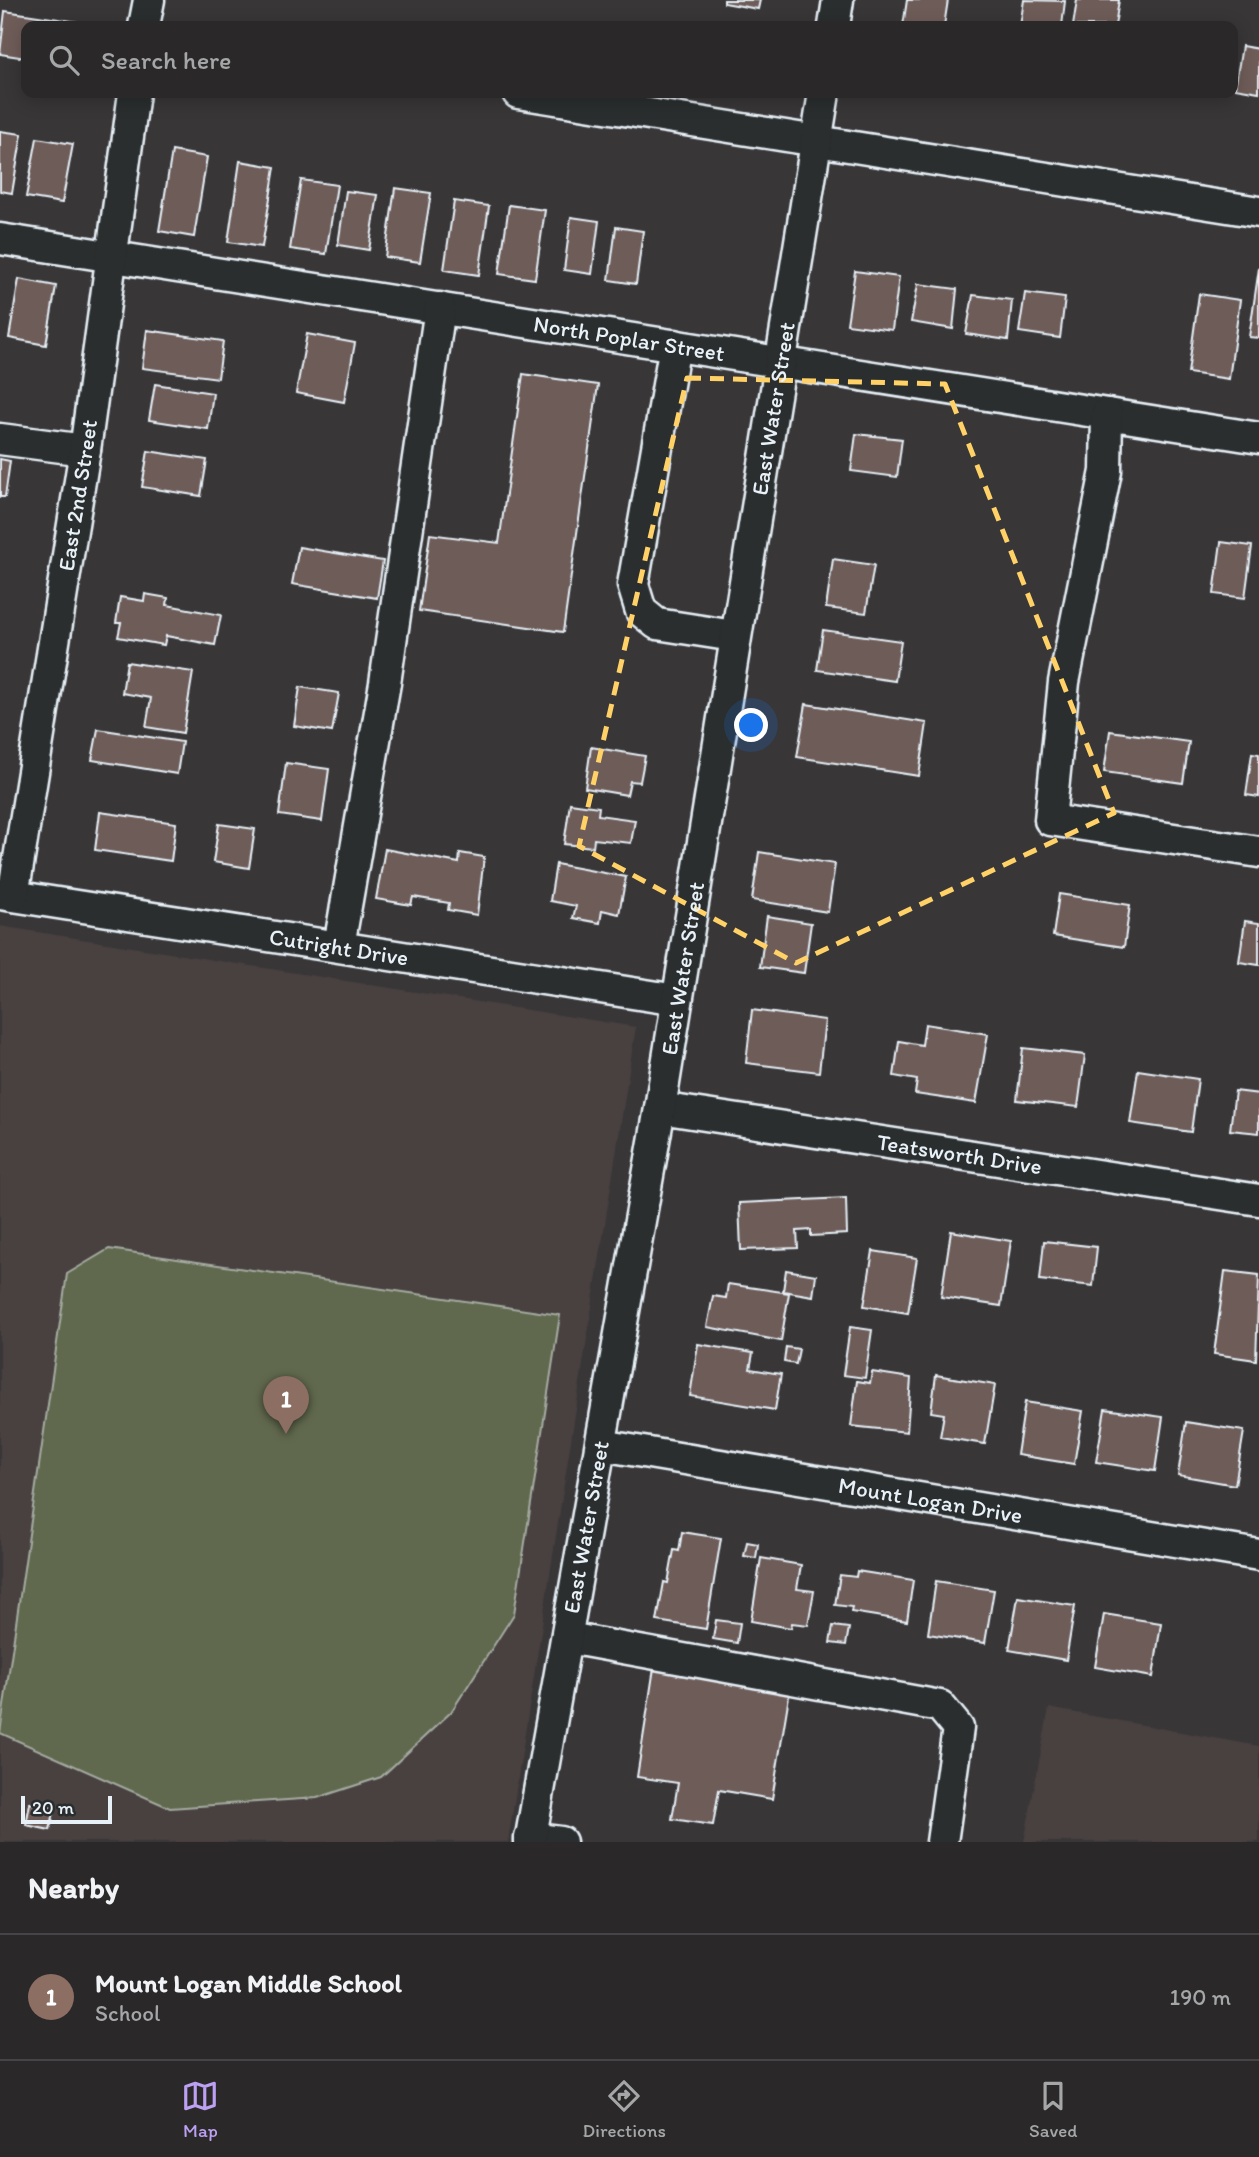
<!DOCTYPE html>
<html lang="en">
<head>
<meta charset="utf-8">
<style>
	:root { --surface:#2a2829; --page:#323031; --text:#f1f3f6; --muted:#a5a6a8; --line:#464446; --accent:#bca0f2 }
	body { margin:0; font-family:Itim,sans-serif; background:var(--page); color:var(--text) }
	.scale { position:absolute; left:21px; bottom:18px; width:91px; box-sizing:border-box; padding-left:7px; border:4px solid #e8f1f8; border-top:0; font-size:19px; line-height:24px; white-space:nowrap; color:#e8f1f8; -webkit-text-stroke:5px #2a2d2e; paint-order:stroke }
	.you { position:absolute; left:752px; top:726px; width:24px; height:24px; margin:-18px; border:5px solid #fff; border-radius:50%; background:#1a73e8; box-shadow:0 0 0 10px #1a73e833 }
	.badge { display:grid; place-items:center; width:46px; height:46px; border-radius:50%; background:var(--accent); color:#fff; font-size:23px; font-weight:700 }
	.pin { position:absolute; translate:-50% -58px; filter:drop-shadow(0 2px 4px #0008) }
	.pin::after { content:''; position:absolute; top:37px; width:24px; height:21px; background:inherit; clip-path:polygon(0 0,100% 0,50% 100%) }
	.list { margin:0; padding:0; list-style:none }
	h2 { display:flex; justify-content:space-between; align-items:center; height:91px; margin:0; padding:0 28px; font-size:30px }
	h2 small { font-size:23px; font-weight:400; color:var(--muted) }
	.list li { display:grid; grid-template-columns:46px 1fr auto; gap:21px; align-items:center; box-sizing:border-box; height:126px; padding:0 28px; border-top:2px solid var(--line) }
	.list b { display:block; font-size:26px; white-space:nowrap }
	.list p { margin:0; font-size:23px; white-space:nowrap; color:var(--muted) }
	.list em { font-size:23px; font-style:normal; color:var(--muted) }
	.icon { flex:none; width:38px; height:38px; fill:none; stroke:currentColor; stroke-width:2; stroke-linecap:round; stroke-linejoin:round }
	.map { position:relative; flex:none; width:1259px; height:1842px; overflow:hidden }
	.search { position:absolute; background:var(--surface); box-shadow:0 4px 18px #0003; left:21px; right:21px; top:21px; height:77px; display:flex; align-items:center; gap:18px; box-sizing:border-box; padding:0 24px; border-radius:14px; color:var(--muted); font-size:26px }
	.sheet { height:217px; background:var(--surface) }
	nav { display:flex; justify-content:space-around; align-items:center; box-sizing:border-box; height:98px; border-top:2px solid var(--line); background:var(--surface); font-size:19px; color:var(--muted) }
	nav a { display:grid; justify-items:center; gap:4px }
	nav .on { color:var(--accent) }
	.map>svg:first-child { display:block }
</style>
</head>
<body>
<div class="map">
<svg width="1259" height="1842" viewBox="0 0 1259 1842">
	<rect width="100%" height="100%" fill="#383637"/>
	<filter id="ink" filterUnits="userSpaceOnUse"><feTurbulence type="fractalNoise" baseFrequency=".0143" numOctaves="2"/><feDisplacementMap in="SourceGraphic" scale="14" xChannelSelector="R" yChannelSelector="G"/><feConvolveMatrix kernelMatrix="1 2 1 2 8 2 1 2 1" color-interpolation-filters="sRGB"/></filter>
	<g filter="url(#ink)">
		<g fill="#484141">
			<polygon points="0,926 636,1027 508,1842 0,1842"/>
			<polygon points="1049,1708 1259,1746 1259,1842 1024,1842"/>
		</g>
		<polygon fill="#61674d" stroke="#a4aca2" stroke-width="2" points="109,1249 560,1315 514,1614 451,1712 381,1777 317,1798 170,1808 0,1733 67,1274"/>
		<g fill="#6e5c59" stroke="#e8f1f8" stroke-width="2">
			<polygon points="724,0 760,0 758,9 724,3"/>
			<polygon points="907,0 948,0 944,26 903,26"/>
			<polygon points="1024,0 1065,1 1062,26 1020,26"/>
			<polygon points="1077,0 1119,0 1115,26 1073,26"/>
			<polygon points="5,11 79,22 78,26 26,26 26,58 0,54"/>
			<polygon points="1242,46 1259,49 1259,92 1235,88"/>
			<polygon points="0,131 22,134 12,193 0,191"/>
			<polygon points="37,138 73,144 62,203 26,197"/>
			<polygon points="172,151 207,157 194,237 159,231"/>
			<polygon points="240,161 275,167 262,247 228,242"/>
			<polygon points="301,180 337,185 326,254 290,249"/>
			<polygon points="395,188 431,193 420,262 385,257"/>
			<polygon points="346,191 378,195 369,250 338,245"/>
			<polygon points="454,201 489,206 479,275 444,270"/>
			<polygon points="509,205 545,210 535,279 499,274"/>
			<polygon points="571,217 599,221 592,274 564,270"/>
			<polygon points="616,227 643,231 636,284 609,280"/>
			<polygon points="1259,268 1259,338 1249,337"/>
			<polygon points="855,271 899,277 892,330 847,324"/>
			<polygon points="19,279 56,286 46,345 9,338"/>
			<polygon points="918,284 957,289 953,329 911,322"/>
			<polygon points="1025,293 1065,298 1060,338 1019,332"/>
			<polygon points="1199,294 1240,300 1229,379 1188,373"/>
			<polygon points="973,295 1012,300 1008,340 966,334"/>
			<polygon points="147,330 223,341 218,378 142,368"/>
			<polygon points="307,334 355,343 344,402 296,393"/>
			<polygon points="523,374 598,385 563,632 419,611 430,534 499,543"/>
			<polygon points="155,384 213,393 208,429 149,420"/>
			<polygon points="856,434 902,439 897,477 851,471"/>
			<polygon points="148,451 207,460 201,496 142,487"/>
			<polygon points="0,459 10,461 5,497 0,497"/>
			<polygon points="1221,542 1252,546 1245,598 1214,594"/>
			<polygon points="299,547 383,561 377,598 292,584"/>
			<polygon points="833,559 874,565 866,613 826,608"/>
			<polygon points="145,594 168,598 167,605 221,615 215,645 166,636 164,645 118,637 121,623 116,623 120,597 144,601"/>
			<polygon points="823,630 901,641 895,681 817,670"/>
			<polygon points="127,662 193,672 183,733 146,727 151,698 122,693"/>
			<polygon points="300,687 339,693 332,732 294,726"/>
			<polygon points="806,704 927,723 919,776 797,757"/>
			<polygon points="98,729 182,742 177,774 92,760"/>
			<polygon points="1110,731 1189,742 1183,783 1104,772"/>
			<polygon points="591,747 645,756 640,782 630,781 627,795 585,788"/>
			<polygon points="1252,753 1259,754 1259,797 1246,795"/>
			<polygon points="286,763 329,769 322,821 279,815"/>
			<polygon points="570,803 599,807 598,815 635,820 631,843 594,839 593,847 564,844"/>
			<polygon points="100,812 176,823 171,861 95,850"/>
			<polygon points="219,824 255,829 249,868 213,862"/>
			<polygon points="385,849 459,863 460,853 484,857 477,915 448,910 449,903 413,897 411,905 376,899"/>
			<polygon points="759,852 835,864 828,912 752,900"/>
			<polygon points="556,864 626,877 619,914 602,910 600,923 573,918 576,906 550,901"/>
			<polygon points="1059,894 1130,905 1124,947 1053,936"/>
			<polygon points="767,916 811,923 804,973 760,967"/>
			<polygon points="1245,921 1259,923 1259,965 1239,962"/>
			<polygon points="752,1010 825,1020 819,1072 746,1063"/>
			<polygon points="925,1024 988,1034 976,1103 915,1094 917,1080 894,1076 899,1041 922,1045"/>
			<polygon points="1023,1048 1085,1055 1078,1107 1017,1100"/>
			<polygon points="1138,1070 1198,1079 1191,1132 1130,1123"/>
			<polygon points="1235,1091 1259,1094 1259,1133 1230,1130"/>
			<polygon points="846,1198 847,1234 811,1236 811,1230 797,1231 798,1248 741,1250 739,1203"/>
			<polygon points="951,1231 1011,1241 1001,1306 941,1297"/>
			<polygon points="1044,1241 1097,1247 1093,1286 1040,1280"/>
			<polygon points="873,1251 917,1258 908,1313 864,1306"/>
			<polygon points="786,1270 816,1275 813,1296 783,1291"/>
			<polygon points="1225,1271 1259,1275 1256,1360 1214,1354"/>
			<polygon points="728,1284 789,1293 781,1341 707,1327 713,1296 726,1298"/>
			<polygon points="850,1327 872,1330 865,1378 843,1375"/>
			<polygon points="698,1344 753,1353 750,1369 781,1374 775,1410 690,1396"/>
			<polygon points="786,1347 799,1349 796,1364 784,1362"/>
			<polygon points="872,1372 911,1378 907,1432 851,1426 857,1381 870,1383"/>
			<polygon points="936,1375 995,1385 985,1444 940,1437 944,1414 931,1412"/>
			<polygon points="1025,1402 1083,1411 1074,1464 1017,1455"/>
			<polygon points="1105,1409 1163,1417 1155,1471 1096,1462"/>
			<polygon points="1186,1422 1244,1431 1235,1485 1178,1475"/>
			<polygon points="682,1532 721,1538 706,1629 657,1621 664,1582 668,1583 674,1550 679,1551"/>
			<polygon points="747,1542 758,1544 756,1558 744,1556"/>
			<polygon points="761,1558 801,1565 797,1589 814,1591 808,1625 792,1623 791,1628 751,1621"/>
			<polygon points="857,1571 913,1580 907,1621 851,1612 852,1607 835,1605 840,1575 856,1577"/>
			<polygon points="936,1581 994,1590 985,1643 928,1634"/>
			<polygon points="1018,1597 1075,1606 1066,1660 1009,1650"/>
			<polygon points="1104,1614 1161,1623 1153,1677 1095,1667"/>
			<polygon points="716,1620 740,1623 737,1643 713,1639"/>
			<polygon points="833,1626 849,1628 846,1645 830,1643"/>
			<polygon points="654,1668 790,1690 772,1799 719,1790 713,1825 672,1819 678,1783 637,1777"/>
			<polygon points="30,1803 55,1808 50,1830 26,1825"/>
		</g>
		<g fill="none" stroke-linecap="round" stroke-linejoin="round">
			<g stroke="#e8f1f8" stroke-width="35">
				<g id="minor">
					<polyline points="144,26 149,0"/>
					<polyline points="834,26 838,0"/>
					<polyline points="518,93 1259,212"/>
					<path id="s1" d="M0,239L1259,438"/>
					<polyline points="675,345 633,585 641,611 657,624 734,636"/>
					<polyline points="1107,414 1106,471 1064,682 1050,820 1259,852"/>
					<polyline points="0,439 85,450"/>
					<path id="s2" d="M0,894L677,1000"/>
					<path id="s3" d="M13,896L85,450L134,93"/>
					<polyline points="339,946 385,683 440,308"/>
					<path id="s4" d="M660,1108L1259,1200"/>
					<path id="s5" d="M601,1445L1259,1555"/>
					<polyline points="568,1638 940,1706 958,1728 942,1842"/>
					<polyline points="530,1838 561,1842"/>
					<path id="s6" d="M530,1842L660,1108L824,93"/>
				</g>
			</g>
			<use href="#minor" stroke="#2a2d2e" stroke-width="30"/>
		</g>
	</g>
	<path fill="none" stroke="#ffd166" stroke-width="5" stroke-dasharray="14 9" stroke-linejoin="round" d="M687,378L945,384L1114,813L796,963L579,846Z"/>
	<g text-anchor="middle" stroke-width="5" stroke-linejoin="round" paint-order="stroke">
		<g font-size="23" fill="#e8f1f8" stroke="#2a2d2e">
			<text dy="8" stroke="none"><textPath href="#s1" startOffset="637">North Poplar Street</textPath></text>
			<text dy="8" stroke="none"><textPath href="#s6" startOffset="1454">East Water Street</textPath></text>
			<text dy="8" stroke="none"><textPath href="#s3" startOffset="406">East 2nd Street</textPath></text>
			<text dy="8" stroke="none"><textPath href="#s2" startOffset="343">Cutright Drive</textPath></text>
			<text dy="8" stroke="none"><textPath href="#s6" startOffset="887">East Water Street</textPath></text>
			<text dy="8" stroke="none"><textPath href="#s4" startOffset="303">Teatsworth Drive</textPath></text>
			<text dy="8" stroke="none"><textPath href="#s5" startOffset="334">Mount Logan Drive</textPath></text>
			<text dy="8" stroke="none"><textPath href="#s6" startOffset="320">East Water Street</textPath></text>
		</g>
	</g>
</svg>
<div class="scale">20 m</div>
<div class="you"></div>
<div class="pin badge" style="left:286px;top:1434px;background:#8d6e63">1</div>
<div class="search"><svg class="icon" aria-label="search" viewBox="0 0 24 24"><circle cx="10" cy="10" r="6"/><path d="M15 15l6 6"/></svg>Search here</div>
</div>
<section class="sheet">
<h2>Nearby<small></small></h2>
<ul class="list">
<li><span class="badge" style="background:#8d6e63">1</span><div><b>Mount Logan Middle School</b><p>School</p></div><em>190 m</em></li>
</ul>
</section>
<nav>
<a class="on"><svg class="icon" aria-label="map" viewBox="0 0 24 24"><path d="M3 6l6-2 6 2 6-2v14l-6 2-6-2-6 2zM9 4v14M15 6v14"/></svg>Map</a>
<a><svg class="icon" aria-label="directions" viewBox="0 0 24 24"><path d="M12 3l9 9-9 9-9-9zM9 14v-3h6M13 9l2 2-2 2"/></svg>Directions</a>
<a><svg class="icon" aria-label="saved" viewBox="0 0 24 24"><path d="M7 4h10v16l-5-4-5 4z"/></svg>Saved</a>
</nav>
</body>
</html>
